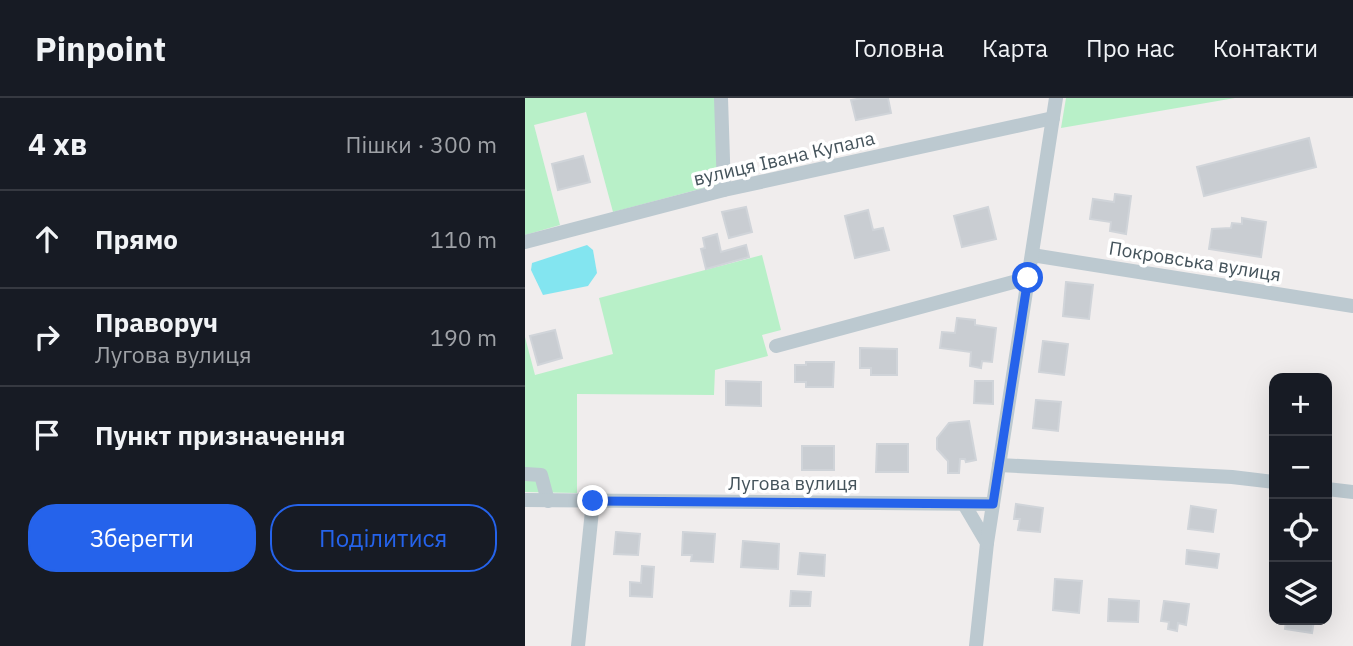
<!DOCTYPE html>
<html lang="uk">
<head>
<meta charset="utf-8">
<style>
	:root { --surface:#171b24; --page:#242831; --text:#f1f3f6; --muted:#9ea1a6; --line:#363941; --accent:#2563eb }
	body { margin:0; font-family:"IBM Plex Sans",sans-serif; background:var(--page); color:var(--text) }
	.controls { position:absolute; right:21px; bottom:21px; display:grid; overflow:hidden; border-radius:14px; box-shadow:0 7px 28px #0002 }
	.controls button { width:63px; height:63px; display:grid; place-items:center; padding:0; border:0; border-bottom:2px solid var(--line); background:var(--surface); color:var(--text); font:35px sans-serif }
	.stop { position:absolute; width:21px; height:21px; margin:-16px; border:5px solid #2563eb; border-radius:50%; background:#fff }
	.stop.end { background:#2563eb; border-color:#fff; box-shadow:0 2px 7px #0008 }
	.list { margin:0; padding:0; list-style:none }
	h2 { display:flex; justify-content:space-between; align-items:center; height:91px; margin:0; padding:0 28px; font-size:30px }
	h2 small { font-size:23px; font-weight:400; color:var(--muted) }
	.list li { display:grid; grid-template-columns:46px 1fr auto; gap:21px; align-items:center; box-sizing:border-box; height:98px; padding:0 28px; border-top:2px solid var(--line) }
	.list b { display:block; font-size:26px; white-space:nowrap }
	.list p { margin:0; font-size:23px; white-space:nowrap; color:var(--muted) }
	.list em { font-size:23px; font-style:normal; color:var(--muted) }
	.actions { display:flex; gap:14px; padding:21px 28px }
	.actions a { flex:1; padding:16px 0; border:2px solid var(--accent); border-radius:28px; text-align:center; font-size:24px; color:var(--accent) }
	.actions .main { background:var(--accent); color:#fff }
	.icon { flex:none; width:38px; height:38px; fill:none; stroke:currentColor; stroke-width:2; stroke-linecap:round; stroke-linejoin:round }
	.map { position:relative; flex:none; width:828px; height:548px; overflow:hidden }
	header { display:flex; align-items:center; gap:42px; box-sizing:border-box; height:98px; padding:0 35px; background:var(--surface); border-bottom:2px solid var(--line) }
	header strong { font-size:33px }
	nav { display:flex; gap:38px; margin-inline-start:auto; font-size:24px }
	main { display:flex }
	aside { flex:1; background:var(--surface) }
	.map>svg:first-child { display:block }
</style>
</head>
<body>
<header>
<strong>Pinpoint</strong>
<nav><a>Головна</a><a>Карта</a><a>Про нас</a><a>Контакти</a></nav>
</header>
<main>
<aside>
<h2>4 хв<small>Пішки · 300 m</small></h2>
<ul class="list">
<li><svg class="icon" aria-label="ahead" viewBox="0 0 24 24"><path d="M12 20V5M6 11l6-6 6 6"/></svg><div><b>Прямо</b></div><em>110 m</em></li>
<li><svg class="icon" aria-label="right" viewBox="0 0 24 24"><path d="M7 20v-9h11M14 6l5 5-5 5"/></svg><div><b>Праворуч</b><p>Лугова вулиця</p></div><em>190 m</em></li>
<li><svg class="icon" aria-label="arrive" viewBox="0 0 24 24"><path d="M6 21V4h12l-3 4 3 4H6"/></svg><div><b>Пункт призначення</b></div></li>
</ul>
<div class="actions"><a class="main">Зберегти</a><a>Поділитися</a></div>
</aside>
<div class="map">
<svg width="828" height="548" viewBox="0 0 828 548">
	<rect width="100%" height="100%" fill="#f0eded"/>
	<g fill="#b8f0c8">
		<polygon points="0,0 191,0 194,86 88,114 61,14 9,27 35,127 0,137"/>
		<polygon points="541,0 710,0 536,30"/>
		<polygon points="237,157 256,232 237,237 243,258 190,272 189,297 52,296 52,395 0,394 0,239 10,277 88,256 74,200"/>
	</g>
	<polygon fill="#83e5f0" points="62,147 68,152 72,175 63,188 18,197 6,172 7,165"/>
	<g fill="#c9cdd2" stroke="#d0d4d9" stroke-width="2">
		<polygon points="338,0 363,0 366,15 331,22 326,2"/>
		<polygon points="784,40 791,69 679,98 672,69"/>
		<polygon points="58,58 65,84 33,92 27,66"/>
		<polygon points="590,96 606,98 601,136 585,133 586,124 565,121 568,101 589,104"/>
		<polygon points="221,109 227,134 204,140 197,114"/>
		<polygon points="463,109 471,141 437,149 429,118"/>
		<polygon points="343,112 348,132 358,130 364,152 330,160 320,118"/>
		<polygon points="717,120 741,124 736,159 684,151 687,131 706,130 707,125 717,126"/>
		<polygon points="192,136 196,154 221,147 224,159 181,171 176,151 180,150 178,140"/>
		<polygon points="541,184 568,187 564,221 538,218"/>
		<polygon points="432,220 450,222 450,227 471,230 467,264 457,263 456,270 445,268 446,254 415,250 417,234 430,235"/>
		<polygon points="30,232 37,260 13,267 5,238"/>
		<polygon points="518,243 543,246 539,277 514,274"/>
		<polygon points="335,250 372,251 372,277 346,277 346,270 335,270"/>
		<polygon points="281,264 309,264 308,289 281,289 281,284 270,284 270,267 281,267"/>
		<polygon points="201,283 236,284 236,308 201,307"/>
		<polygon points="450,283 468,283 468,306 449,305"/>
		<polygon points="511,302 536,304 533,333 508,330"/>
		<polygon points="444,323 451,362 441,364 440,361 435,361 434,375 423,375 423,363 412,351 412,340 424,325"/>
		<polygon points="352,346 383,346 383,374 351,374"/>
		<rect x="277" y="348" width="32" height="24"/>
		<polygon points="491,406 518,410 515,434 493,432 495,421 489,421"/>
		<polygon points="666,408 691,412 688,434 663,431"/>
		<polygon points="91,434 115,436 113,457 89,456"/>
		<polygon points="158,434 190,436 188,464 166,463 167,457 157,457"/>
		<polygon points="218,443 254,446 253,471 216,469"/>
		<polygon points="662,452 694,456 692,470 661,466"/>
		<polygon points="275,455 300,457 299,478 273,476"/>
		<polygon points="117,468 129,469 127,499 105,498 105,484 116,485"/>
		<polygon points="530,481 557,483 554,515 528,512"/>
		<polygon points="266,493 286,494 285,508 265,508"/>
		<polygon points="584,501 614,503 613,524 583,523"/>
		<polygon points="639,503 664,506 661,527 653,525 652,533 643,531 644,524 636,523"/>
		<polygon points="761,522 789,522 787,535 760,531"/>
	</g>
	<g fill="none" stroke-linecap="round" stroke-linejoin="round">
		<g stroke="#bcc9d0" stroke-width="14">
			<polyline points="196,0 199,92"/>
			<polyline points="0,144 199,92 528,20"/>
			<polyline points="507,157 828,208"/>
			<polyline points="251,248 503,180"/>
			<polyline points="474,367 707,379 749,384"/>
			<polyline points="0,376 16,377 23,403"/>
			<polyline points="802,391 828,394"/>
			<polyline points="0,402 468,406"/>
			<polyline points="439,406 462,445 451,548"/>
			<polyline points="462,445 531,0"/>
			<polyline points="53,548 68,403"/>
		</g>
	</g>
	<g fill="none" stroke-linecap="round" stroke-linejoin="round">
		<polyline stroke="#2563eb" stroke-width="9" points="68,403 468,406 503,180"/>
	</g>
	<g text-anchor="middle" stroke-width="7" stroke-linejoin="round" paint-order="stroke">
		<g font-size="19" fill="#44535b" stroke="#fff">
			<text transform="translate(259 60) rotate(-13)" y="7">вулиця Івана Купала</text>
			<text transform="translate(670 163) rotate(9)" y="7">Покровська вулиця</text>
			<text x="268" y="392">Лугова вулиця</text>
		</g>
	</g>
</svg>
<div class="controls">
<button>+</button>
<button>−</button>
<button><svg class="icon" aria-label="locate" viewBox="0 0 24 24"><circle cx="12" cy="12" r="6"/><path d="M12 2v4M12 18v4M2 12h4M18 12h4"/></svg></button>
<button><svg class="icon" aria-label="layers" viewBox="0 0 24 24"><path d="M12 4l9 5-9 5-9-5zM3 14l9 5 9-5"/></svg></button>
</div>
<div class="stop" style="left:503px;top:180px"></div>
<div class="stop end" style="left:68px;top:403px"></div>
</div>
</main>
</body>
</html>
